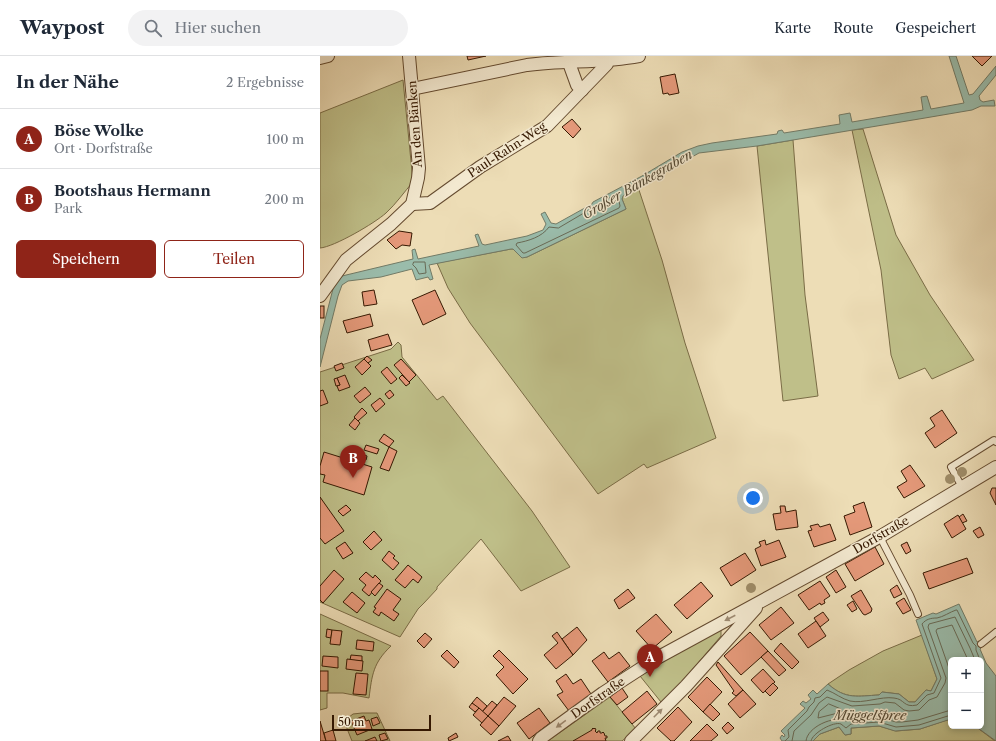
<!DOCTYPE html>
<html lang="de">
<head>
<meta charset="utf-8">
<style>
	:root { --surface:#fff; --page:#f2f2f3; --text:#1f2937; --muted:#747a83; --line:#e0e1e3; --accent:#8f2418 }
	body { margin:0; font-family:"Libre Caslon Text",serif; background:var(--page); color:var(--text) }
	.controls { position:absolute; right:12px; bottom:12px; display:grid; overflow:hidden; border-radius:6px; box-shadow:0 2px 6px #0003 }
	.controls button { width:36px; height:36px; display:grid; place-items:center; padding:0; border:0; border-bottom:1px solid var(--line); background:var(--surface); color:var(--text); font:20px sans-serif }
	.scale { position:absolute; left:12px; bottom:10px; width:99px; box-sizing:border-box; padding-left:4px; border:2px solid #361902; border-top:0; font-size:11px; line-height:14px; white-space:nowrap; color:#361902; -webkit-text-stroke:3px #f3e9d0; paint-order:stroke }
	.you { position:absolute; left:433px; top:442px; width:14px; height:14px; margin:-10px; border:3px solid #fff; border-radius:50%; background:#1a73e8; box-shadow:0 0 0 6px #1a73e833 }
	.badge { display:grid; place-items:center; width:26px; height:26px; border-radius:50%; background:var(--accent); color:#fff; font-size:13px; font-weight:700 }
	.pin { position:absolute; translate:-50% -33px; filter:drop-shadow(0 1px 2px #0008) }
	.pin::after { content:''; position:absolute; top:21px; width:14px; height:12px; background:inherit; clip-path:polygon(0 0,100% 0,50% 100%) }
	.list { margin:0; padding:0; list-style:none }
	h2 { display:flex; justify-content:space-between; align-items:center; height:52px; margin:0; padding:0 16px; font-size:17px }
	h2 small { font-size:13px; font-weight:400; color:var(--muted) }
	.list li { display:grid; grid-template-columns:26px 1fr auto; gap:12px; align-items:center; box-sizing:border-box; height:60px; padding:0 16px; border-top:1px solid var(--line) }
	.list b { display:block; font-size:15px; white-space:nowrap }
	.list p { margin:0; font-size:13px; white-space:nowrap; color:var(--muted) }
	.list em { font-size:13px; font-style:normal; color:var(--muted) }
	.actions { display:flex; gap:8px; padding:12px 16px }
	.actions a { flex:1; padding:9px 0; border:1px solid var(--accent); border-radius:6px; text-align:center; font-size:14px; color:var(--accent) }
	.actions .main { background:var(--accent); color:#fff }
	.icon { flex:none; width:22px; height:22px; fill:none; stroke:currentColor; stroke-width:2; stroke-linecap:round; stroke-linejoin:round }
	.map { position:relative; flex:none; width:676px; height:685px; overflow:hidden }
	header { display:flex; align-items:center; gap:24px; box-sizing:border-box; height:56px; padding:0 20px; background:var(--surface); border-bottom:1px solid var(--line) }
	header strong { font-size:19px }
	nav { display:flex; gap:22px; margin-inline-start:auto; font-size:14px }
	.search { width:280px; height:36px; background:var(--page); display:flex; align-items:center; gap:10px; box-sizing:border-box; padding:0 14px; border-radius:22px; color:var(--muted); font-size:15px }
	main { display:flex }
	aside { flex:1; background:var(--surface) }
	.map>svg:first-child { display:block }
</style>
</head>
<body>
<header>
<strong>Waypost</strong>
<div class="search"><svg class="icon" aria-label="search" viewBox="0 0 24 24"><circle cx="10" cy="10" r="6"/><path d="M15 15l6 6"/></svg>Hier suchen</div>
<nav><a>Karte</a><a>Route</a><a>Gespeichert</a></nav>
</header>
<main>
<aside>
<h2>In der Nähe<small>2 Ergebnisse</small></h2>
<ul class="list">
<li><span class="badge">A</span><div><b>Böse Wolke</b><p>Ort · Dorfstraße</p></div><em>100 m</em></li>
<li><span class="badge">B</span><div><b>Bootshaus Hermann</b><p>Park</p></div><em>200 m</em></li>
</ul>
<div class="actions"><a class="main">Speichern</a><a>Teilen</a></div>
</aside>
<div class="map">
<svg width="676" height="685" viewBox="0 0 676 685">
	<rect width="100%" height="100%" fill="#edddb6"/>
	<filter id="stains"><feTurbulence type="fractalNoise" baseFrequency=".005" numOctaves="4"/><feColorMatrix values="0 0 0 0 .2 0 0 0 0 .09 0 0 0 0 .02 0 0 0 .5 -.17"/></filter>
	<radialGradient id="worn" r=".72"><stop offset=".6" stop-color="#630" stop-opacity="0"/><stop offset="1" stop-color="#630" stop-opacity=".3"/></radialGradient>
	<g fill="#bfbf89" stroke="#7a6c46">
		<path d="M83,24L93,126C84,136 76,148 66,157C55,167 14,191 0,192V57Z"/>
		<polygon points="543,73 576,179 610,239 654,304 612,323 605,312 579,323 571,299 561,214 532,74"/>
		<polygon points="473,84 485,239 498,340 463,345 437,90"/>
		<polygon points="318,131 342,204 365,287 396,382 327,412 324,408 278,438 150,267 128,232 117,207 191,193 193,193 202,201 207,201 306,153 302,143 303,140"/>
		<polygon points="78,286 81,289 82,301 117,344 123,340 212,455 250,511 201,535 161,483 117,531 117,533 104,547 98,553 80,581 0,546 0,316 71,293"/>
		<path d="M0,558L71,590C53,607 52,619 49,642L23,637H7V652L0,654Z"/>
		<polygon points="395,574 401,574 401,580 366,621 341,646 320,620"/>
		<path d="M602,579L617,623L611,635L606,634L595,646H589L579,638L562,636L559,639C538,640 526,644 508,628L529,614L563,595Z"/>
		<polygon points="290,641 316,673 302,685 228,685"/>
		<polygon points="42,657 57,657 70,685 32,685 24,665 33,658"/>
		<polygon points="630,663 631,670 655,670 675,685 493,685 500,678 519,671 525,679 531,678 531,672 559,670 576,675 600,673"/>
	</g>
	<g fill="#9abcab" stroke="#727b67">
		<polygon points="629,0 636,0 649,39 653,38 676,10 676,19 659,40 660,44 663,46 674,44 675,50 661,50 652,54 605,62 437,90 379,97 303,140 302,143 306,153 207,201 202,202 193,193 191,193 109,209 113,223 110,224 108,221 96,224 92,213 61,221 28,225 22,229 18,240 0,311 0,283 14,229 22,220 93,203 92,194 95,193 98,203 159,190 155,179 158,178 162,188 165,189 207,180 223,174 226,168 221,158 225,156 231,167 236,168 272,148 273,146 322,120 362,96 378,90 392,87 457,78 458,75 462,74 464,77 520,68 519,59 530,57 532,66 603,54 601,41 607,40 611,53 644,47"/>
		<path d="M639,548L657,586L659,585L662,591L660,593L666,607L676,620V685L655,670H661V604H631V663L600,673L575,675L559,670L531,672V678L525,679L519,671L500,678L493,685H462L460,682L462,679L464,681L465,679L461,675L485,652L480,648L483,645L486,647L491,643L488,639L493,634L497,638L508,628C526,644 538,640 559,639L562,636L579,638L589,646H595L606,634L611,635L617,623L596,564L613,557L616,558Z"/>
	</g>
	<g fill="none" stroke-linecap="round" stroke-linejoin="round">
		<g stroke="#686a56" stroke-width="1">
			<path d="M295,139L298,140L300,150L299,152L205,197H203L196,189L197,187C208,185 222,181 229,171L238,172Z"/>
			<polygon points="94,206 105,206 106,217 99,218 96,212 93,209"/>
			<polyline points="631,618 616,575 617,573 632,569 648,604"/>
			<polygon points="509,648 521,653 522,656 498,662 499,656"/>
			<path d="M465,685L469,681L468,674L487,655L489,651L494,646L495,642L500,641L507,634C515,637 522,643 530,645C543,648 561,640 574,642C585,643 583,652 597,649L607,639L614,637L621,622L602,568C606,563 611,562 617,562C623,561 630,556 636,554H637L653,587L656,590V594L660,604"/>
			<polyline points="472,685 474,675 491,659 499,647 507,641 532,650 560,648 565,646 575,647 584,654 589,655 599,654 609,644 617,641 625,627 626,622 608,571 609,568 635,561 650,592 655,604"/>
			<path d="M486,685C487,671 514,659 526,665L531,663L559,661L576,666H582L598,664L631,654"/>
			<path d="M491,685C492,677 514,665 521,668C523,669 524,671 526,672L531,668L559,666L576,671L599,669L631,659"/>
		</g>
	</g>
	<g fill="#e5997a" stroke="#361902">
		<polygon points="147,0 166,0 148,4"/>
		<polygon points="652,0 672,0 662,10"/>
		<polygon points="355,18 359,37 349,39 348,37 343,38 340,21"/>
		<polygon points="252,63 261,73 253,82 242,71"/>
		<polygon points="79,175 92,177 90,190 82,189 76,193 67,184"/>
		<polygon points="54,234 57,248 44,250 42,236"/>
		<polygon points="115,234 126,258 103,269 92,244"/>
		<rect x="0" y="250" width="4" height="12"/>
		<polygon points="50,258 53,270 27,277 23,265"/>
		<polygon points="68,278 72,289 51,295 48,284"/>
		<polygon points="47,300 52,304 48,307 44,303"/>
		<polygon points="44,303 51,310 42,319 35,311"/>
		<polygon points="81,303 96,319 89,326 74,309"/>
		<polygon points="22,307 24,312 16,315 14,310"/>
		<polygon points="67,311 77,323 71,328 61,316"/>
		<polygon points="25,319 30,331 19,335 17,330 20,329 17,322"/>
		<polygon points="82,319 90,327 86,330 79,322"/>
		<polygon points="17,322 20,329 16,330 14,323"/>
		<polygon points="45,331 51,338 40,347 34,340"/>
		<polygon points="3,334 8,347 0,350 0,335"/>
		<polygon points="70,334 74,339 69,343 65,338"/>
		<polygon points="60,342 65,348 56,356 51,349"/>
		<polygon points="42,352 47,357 38,365 34,361"/>
		<polygon points="622,354 637,377 615,392 605,377 615,370 610,362"/>
		<polygon points="35,362 40,367 35,374 29,369"/>
		<polygon points="64,378 74,385 69,391 59,385"/>
		<polygon points="46,389 59,393 57,398 44,394"/>
		<polygon points="69,391 77,395 69,415 60,412"/>
		<polygon points="4,396 52,411 44,439 3,426 5,419 0,418 0,410"/>
		<polygon points="42,398 47,400 46,404 40,403"/>
		<polygon points="590,409 605,430 584,442 577,431 587,425 581,415"/>
		<polygon points="672,432 676,432 676,449 670,437"/>
		<polygon points="0,441 24,475 5,488 0,482"/>
		<polygon points="544,446 552,471 530,479 524,460 535,456 533,450"/>
		<polygon points="26,449 31,454 23,460 18,455"/>
		<polygon points="460,450 465,450 466,456 476,454 478,471 456,474 453,458 461,457"/>
		<polygon points="643,458 647,465 642,467 639,461"/>
		<polygon points="638,459 646,473 632,482 624,468"/>
		<polygon points="498,468 500,471 510,468 516,484 494,491 488,475 492,474 490,470"/>
		<polygon points="660,471 664,479 658,482 653,475"/>
		<polygon points="54,475 62,484 51,494 43,486"/>
		<polygon points="445,484 446,489 459,484 466,501 441,510 435,493 441,490 439,486"/>
		<polygon points="25,486 33,497 23,503 16,492"/>
		<polygon points="587,486 591,495 586,498 581,489"/>
		<polygon points="555,491 564,508 535,525 525,508"/>
		<polygon points="69,495 75,500 73,502 79,507 73,514 62,504"/>
		<polygon points="425,497 436,514 411,530 400,512"/>
		<polygon points="647,502 653,517 609,533 603,517"/>
		<polygon points="88,509 102,521 98,527 93,523 85,532 75,524"/>
		<polygon points="14,514 24,523 3,547 0,544 0,530"/>
		<polygon points="516,514 526,531 516,537 506,521"/>
		<polygon points="46,516 53,522 55,519 61,525 49,540 42,534 46,529 39,523"/>
		<polygon points="500,525 510,540 504,544 505,547 501,549 500,547 489,554 478,539"/>
		<polygon points="381,526 393,540 367,563 354,549"/>
		<polygon points="59,527 63,530 55,540 51,536"/>
		<polygon points="577,529 582,538 574,542 570,534"/>
		<polygon points="67,533 81,543 73,554 79,558 74,565 61,556 59,560 53,556 56,552 54,551"/>
		<polygon points="308,533 315,542 299,553 294,544"/>
		<polygon points="541,534 552,553 551,556 545,559 543,558 531,540"/>
		<polygon points="32,536 45,547 37,557 23,546"/>
		<polygon points="584,542 591,554 583,558 576,547"/>
		<polygon points="533,545 537,553 532,556 527,549"/>
		<polygon points="461,551 474,567 451,584 439,569"/>
		<polygon points="503,556 509,564 500,571 494,562"/>
		<polygon points="336,558 352,576 332,593 316,575"/>
		<polygon points="496,565 506,580 488,592 478,578"/>
		<polygon points="257,571 267,584 253,599 242,583"/>
		<polygon points="7,573 12,574 11,582 6,581"/>
		<polygon points="12,574 22,575 20,589 10,588"/>
		<polygon points="237,576 253,599 236,613 224,599 238,587 232,580"/>
		<polygon points="430,576 448,595 421,619 404,600"/>
		<polygon points="105,577 112,583 104,592 97,585"/>
		<polygon points="37,584 54,586 53,595 36,593"/>
		<polygon points="461,587 479,606 472,613 454,595"/>
		<polygon points="127,594 139,606 134,612 121,600"/>
		<polygon points="179,594 208,623 193,638 176,619 184,611 173,600"/>
		<polygon points="448,595 466,614 459,620 441,601"/>
		<polygon points="284,596 289,603 299,596 310,610 288,626 272,605"/>
		<polygon points="31,599 42,600 42,605 30,604"/>
		<polygon points="3,600 18,601 18,612 2,610"/>
		<polygon points="27,603 43,605 42,615 26,613"/>
		<polygon points="398,606 423,634 416,640 412,637 414,635 396,609"/>
		<polygon points="443,613 455,626 443,637 431,624"/>
		<rect x="0" y="615" width="8" height="20"/>
		<polygon points="36,617 48,618 46,639 33,638"/>
		<polygon points="246,618 253,628 261,623 271,638 249,655 237,639 243,636 236,625"/>
		<polygon points="387,621 402,636 383,656 368,641"/>
		<polygon points="453,627 458,632 450,640 445,635"/>
		<polygon points="302,632 308,641 297,649 290,641"/>
		<polygon points="423,634 436,648 420,662 408,648"/>
		<polygon points="327,635 337,648 312,668 302,656"/>
		<polygon points="157,641 167,650 162,656 152,647"/>
		<polygon points="184,641 196,650 179,670 168,660"/>
		<polygon points="172,645 177,649 168,660 162,656"/>
		<polygon points="152,647 159,652 155,656 149,651"/>
		<polygon points="390,648 400,658 393,665 383,656"/>
		<polygon points="358,651 372,666 354,685 351,685 337,672"/>
		<polygon points="159,652 168,660 162,667 153,659"/>
		<polygon points="219,652 230,667 209,683 197,667"/>
		<polygon points="44,660 46,665 49,664 52,673 37,679 31,665"/>
		<polygon points="168,660 179,670 171,679 160,669"/>
		<polygon points="57,661 60,667 53,670 51,663"/>
		<polygon points="0,665 6,685 0,685"/>
		<polygon points="408,666 414,672 407,678 402,672"/>
		<polygon points="387,668 398,679 391,685 370,685"/>
		<polygon points="273,672 274,673 275,672 276,674 275,675 277,677 278,675 280,675 280,677 282,677 283,676 284,677 285,680 287,680 287,682 285,682 286,685 253,685 272,674 272,673"/>
		<polygon points="13,674 16,685 6,685 4,677"/>
		<polygon points="65,677 68,683 61,685 59,679"/>
		<polygon points="136,677 138,681 129,685 128,682"/>
		<polygon points="188,680 191,685 178,685"/>
		<polygon points="55,681 57,685 45,685"/>
	</g>
	<g fill="none" stroke-linecap="round" stroke-linejoin="round">
		<g stroke="#644a2f" stroke-width="8">
			<g id="lane">
				<polyline points="642,431 631,411 674,384 676,386"/>
				<polyline points="561,480 563,487 590,539 598,558"/>
				<polyline points="661,588 676,576"/>
			</g>
		</g>
		<g stroke="#644a2f" stroke-width="14">
			<g id="street">
				<polyline points="0,2 8,0"/>
				<polyline points="249,7 257,29 262,34"/>
				<path d="M92,33L207,9C244,4 282,7 319,0"/>
				<polyline points="92,148 110,147 160,111 227,70 287,8 288,0"/>
				<polyline points="0,240 26,204 71,168 92,148 98,122 99,112 89,0"/>
				<polyline points="219,685 221,682 283,637 337,602 561,480 676,411"/>
				<polyline points="311,685 366,630 436,552"/>
			</g>
		</g>
		<use href="#lane" stroke="#f3e9d0" stroke-width="6"/>
		<use href="#street" stroke="#f3e9d0" stroke-width="12"/>
	</g>
	<g fill="#9f8d69">
		<circle cx="642" cy="416" r="5"/>
		<circle cx="630" cy="423" r="5"/>
		<circle cx="431" cy="532" r="5"/>
	</g>
	<defs><path id="oneway-solid" d="M-6-.8H1V-3.2L6.5 0L1 3.2V.8H-6Z"/></defs>
	<g fill="#9e8b73">
		<use href="#oneway-solid" transform="translate(410 562) rotate(153)"/>
		<use href="#oneway-solid" transform="translate(338 657) rotate(-45)"/>
		<use href="#oneway-solid" transform="translate(241 668) rotate(144)"/>
	</g>
	<g text-anchor="middle" stroke-width="3" stroke-linejoin="round" paint-order="stroke">
		<g font-size="12" fill="#361902" stroke="#f3e9d0">
			<text transform="translate(95 68) rotate(-94)" y="4">An den Bänken</text>
			<text transform="translate(187 94) rotate(-33)" y="4">Paul-Rahn-Weg</text>
			<text transform="translate(561 479) rotate(-30)" y="4">Dorfstraße</text>
			<text transform="translate(278 642) rotate(-35)" y="4">Dorfstraße</text>
		</g>
		<g font-size="13" font-style="italic" fill="#544a35" stroke="#f3e9d0">
			<text transform="translate(317 128) rotate(-30)" y="5">Großer Bänkegraben</text>
			<text x="550" y="664">Müggelspree</text>
		</g>
	</g>
	<rect width="100%" height="100%" filter="url(#stains)"/>
	<rect width="100%" height="100%" fill="url(#worn)"/>
</svg>
<div class="controls">
<button>+</button>
<button>−</button>
</div>
<div class="scale">50 m</div>
<div class="you"></div>
<div class="pin badge" style="left:330px;top:621px">A</div>
<div class="pin badge" style="left:33px;top:422px">B</div>
</div>
</main>
</body>
</html>
